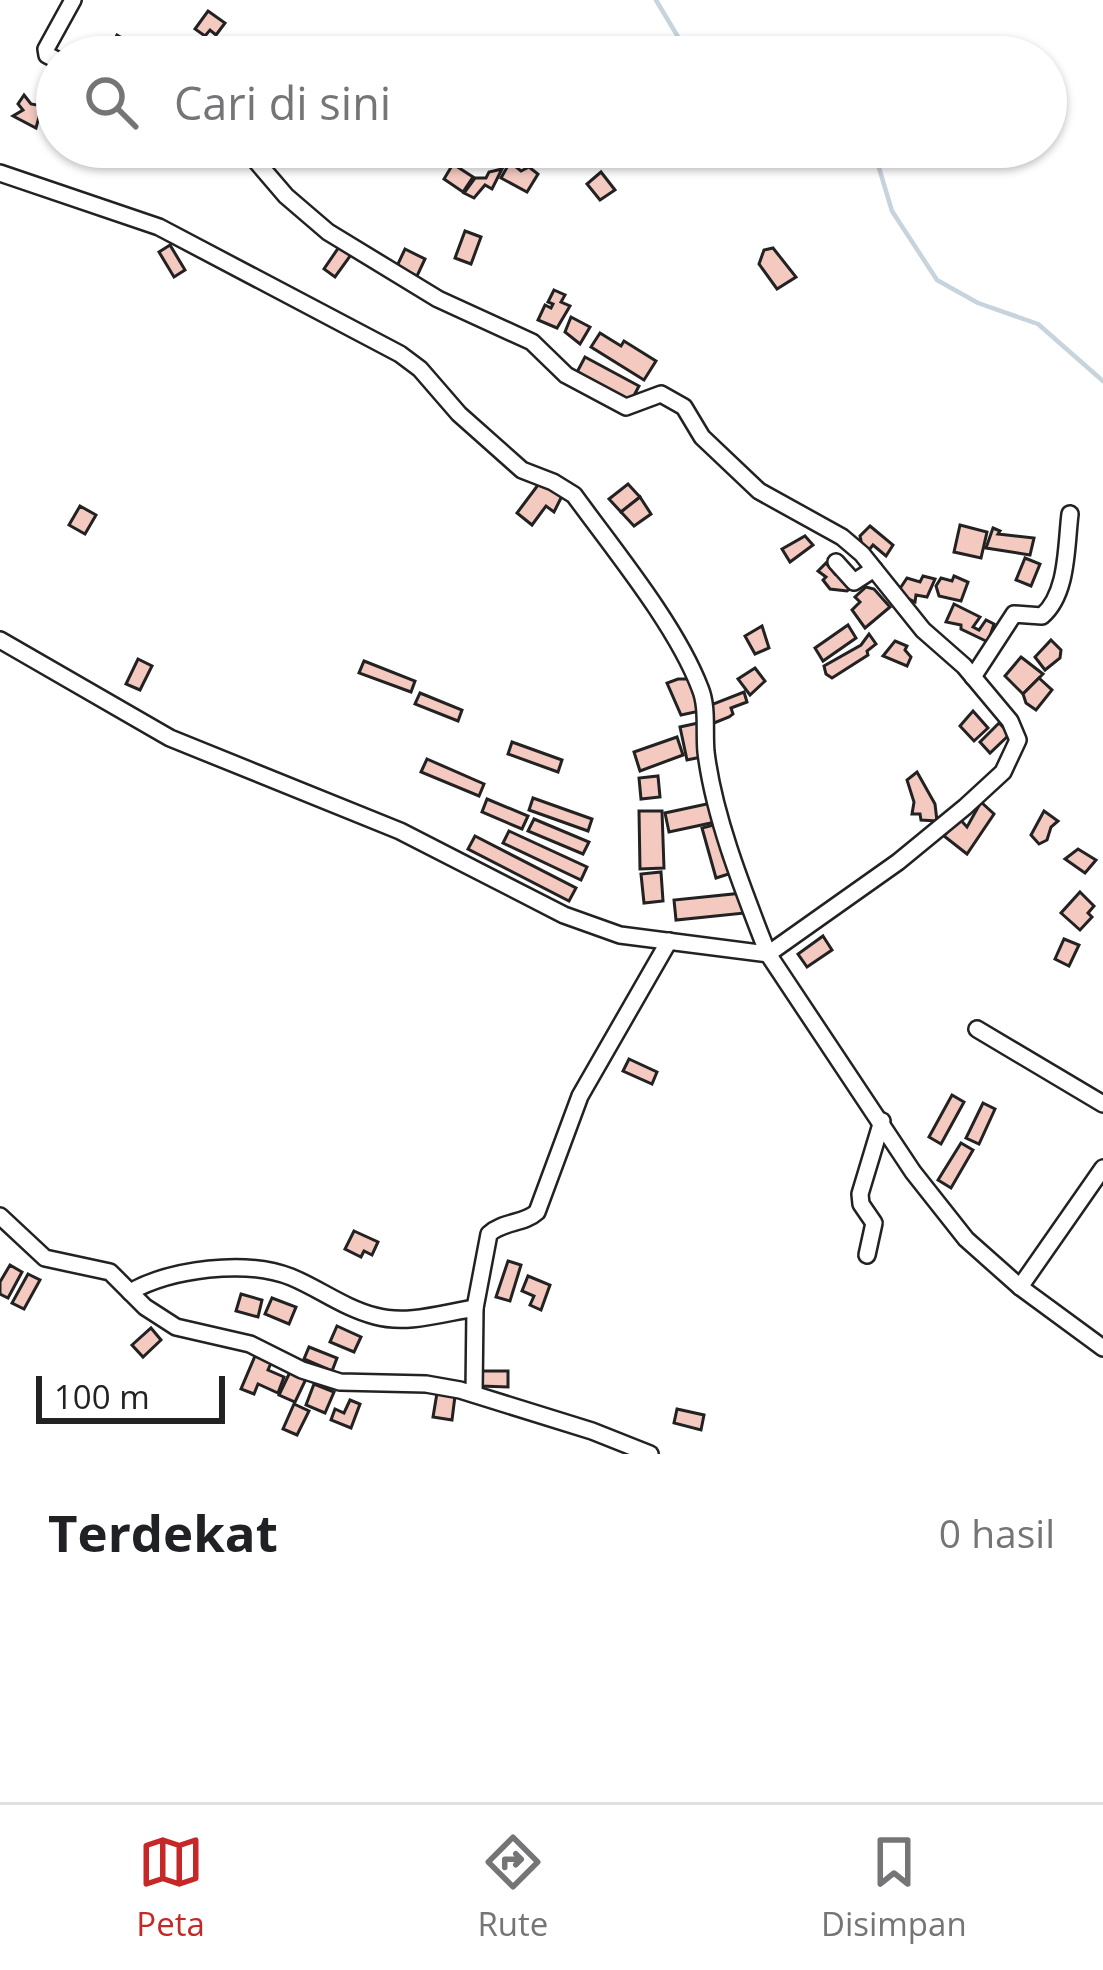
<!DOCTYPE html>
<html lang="id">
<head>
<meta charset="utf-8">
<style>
	:root { --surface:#fff; --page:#f6f6f6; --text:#202124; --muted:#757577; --line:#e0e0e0; --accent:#c62828 }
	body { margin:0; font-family:"Open Sans",sans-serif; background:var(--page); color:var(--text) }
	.scale { position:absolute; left:36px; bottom:30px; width:189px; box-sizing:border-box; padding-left:12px; border:6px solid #222; border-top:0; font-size:33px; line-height:42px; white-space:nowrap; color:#222; -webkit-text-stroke:9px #fff; paint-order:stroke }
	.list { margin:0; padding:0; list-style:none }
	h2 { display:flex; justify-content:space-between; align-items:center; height:156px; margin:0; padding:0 48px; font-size:51px }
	h2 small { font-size:39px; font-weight:400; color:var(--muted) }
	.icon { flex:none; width:66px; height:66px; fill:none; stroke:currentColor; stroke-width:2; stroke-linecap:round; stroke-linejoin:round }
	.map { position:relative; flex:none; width:1103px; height:1454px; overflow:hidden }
	.search { position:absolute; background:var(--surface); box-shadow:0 3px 9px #0004; left:36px; right:36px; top:36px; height:132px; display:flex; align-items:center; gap:30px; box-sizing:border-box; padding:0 42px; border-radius:66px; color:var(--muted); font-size:45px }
	.sheet { height:348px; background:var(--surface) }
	nav { display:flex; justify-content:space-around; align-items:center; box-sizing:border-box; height:168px; border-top:3px solid var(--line); background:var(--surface); font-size:33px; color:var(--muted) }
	nav a { display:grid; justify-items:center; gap:6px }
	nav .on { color:var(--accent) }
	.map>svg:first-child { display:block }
</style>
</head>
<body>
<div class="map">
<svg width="1103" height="1454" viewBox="0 0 1103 1454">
	<rect width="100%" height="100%" fill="#fff"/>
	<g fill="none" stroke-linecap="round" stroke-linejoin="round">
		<g stroke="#c7d3dd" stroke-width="4.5">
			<polyline points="656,0 690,57"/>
			<polyline points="869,147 876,158 892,211 937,280 978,303 1038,324 1103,381"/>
		</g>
	</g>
	<g fill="#f3c9c0" stroke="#222" stroke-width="3">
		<polygon points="208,11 225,23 216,35 210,30 205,36 195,29"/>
		<polygon points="117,35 134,45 127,57 105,57"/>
		<polygon points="24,95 31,104 42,106 36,128 13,116 23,110 18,104"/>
		<polygon points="510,162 521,171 529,167 538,174 527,192 501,178"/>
		<polygon points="453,164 473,177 463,192 444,179"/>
		<polygon points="502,169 492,189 485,185 474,198 464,193 475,178 486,178 489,172"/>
		<polygon points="601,172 615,190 600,200 587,184"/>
		<polygon points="465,231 481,237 471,264 455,258"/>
		<polygon points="341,244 353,252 335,277 324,269"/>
		<polygon points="170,245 185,270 174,277 159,252"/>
		<polygon points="773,248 796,277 777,289 759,264 764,250"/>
		<polygon points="405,249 425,259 417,276 397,266"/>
		<polygon points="554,290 565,295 561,302 570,306 557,328 538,320 545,305 551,308 553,304 548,302"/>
		<polygon points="571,317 590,327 580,344 565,332"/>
		<polygon points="600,333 621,346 624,341 656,361 644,380 591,347"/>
		<polygon points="585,357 639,386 629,405 575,376"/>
		<polygon points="541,481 564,492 554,512 546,506 532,525 517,513"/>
		<polygon points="628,484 640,497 621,512 609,499"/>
		<polygon points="640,497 651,514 634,526 621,512"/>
		<polygon points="80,506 96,515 85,534 69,525"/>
		<polygon points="960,525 987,532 981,558 954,552"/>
		<polygon points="870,526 893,545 886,556 873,545 869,550 862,545 860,536"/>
		<polygon points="993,528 1000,531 998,534 1034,538 1030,555 986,548"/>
		<polygon points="805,536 813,545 790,562 782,549"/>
		<polygon points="1025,558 1040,564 1031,586 1016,580"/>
		<polygon points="826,563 835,574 839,571 851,588 847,591 830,589 823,580 826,577 818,571"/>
		<polygon points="923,576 935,579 927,597 916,595 915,602 897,593 907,578 920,582"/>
		<polygon points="954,576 968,582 961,601 939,596 936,586 941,578 952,581"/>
		<polygon points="866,587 874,589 890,607 865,628 852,610 860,602 855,597"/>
		<polygon points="954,604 980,617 973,627 979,630 986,620 994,624 988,642 961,629 961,625 946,622"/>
		<polygon points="848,625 856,638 823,661 815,648"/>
		<polygon points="762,626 769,648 755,654 745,636"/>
		<polygon points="869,634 876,644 867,651 868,655 832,678 826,674 824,666 861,645"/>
		<polygon points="1051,640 1061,650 1060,658 1045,670 1035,657"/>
		<polygon points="895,641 907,646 905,650 911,657 907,666 883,656"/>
		<polygon points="1021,657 1043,674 1023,694 1005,676"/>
		<polygon points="138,659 152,666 140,690 126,684"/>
		<polygon points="364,661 415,681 411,692 359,673"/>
		<polygon points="755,668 765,681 750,695 738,679"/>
		<polygon points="1039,678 1052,690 1036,710 1026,703 1023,694"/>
		<polygon points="678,679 689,679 700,711 681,715 667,683"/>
		<polygon points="744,692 747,702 731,708 733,714 729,717 714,723 708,706"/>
		<polygon points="420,693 462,710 458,721 415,704"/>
		<polygon points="973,711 988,728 974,741 960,726"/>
		<polygon points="698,723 706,756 687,760 680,727"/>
		<polygon points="999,723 1010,734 990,753 980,742"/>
		<polygon points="677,737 683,755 640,771 634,752"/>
		<polygon points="512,742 562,760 558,772 508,754"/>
		<polygon points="427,759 484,784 479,796 421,772"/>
		<polygon points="917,772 935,804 937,821 921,820 920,814 912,814 914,802 907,780"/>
		<polygon points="658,776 660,797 641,799 639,778"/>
		<polygon points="533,798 592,819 588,831 529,810"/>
		<polygon points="487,799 528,816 522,829 482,812"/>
		<polygon points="716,802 720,821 669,832 665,813"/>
		<polygon points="981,802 994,814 967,854 944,836 958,817 967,827"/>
		<polygon points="639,811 662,811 664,868 640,869"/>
		<polygon points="1044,811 1058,821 1051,827 1047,840 1039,844 1031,835"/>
		<polygon points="534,819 589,842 583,854 528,831"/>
		<polygon points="721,823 735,872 716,878 702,828"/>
		<polygon points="509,831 587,867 581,880 503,843"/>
		<polygon points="475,836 576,888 569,901 468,849"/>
		<polygon points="1078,849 1096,860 1085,873 1065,859"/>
		<polygon points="661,872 663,901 644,903 641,874"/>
		<polygon points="1080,892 1094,906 1088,913 1092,917 1080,930 1061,913"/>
		<polygon points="743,893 745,913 676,920 674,900"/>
		<polygon points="823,936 832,950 807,967 798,954"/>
		<polygon points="1064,939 1079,945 1069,966 1055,959"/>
		<polygon points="629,1059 657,1072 652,1084 623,1071"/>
		<polygon points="952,1095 964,1102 941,1144 929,1137"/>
		<polygon points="983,1103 995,1109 979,1144 966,1138"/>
		<polygon points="961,1143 973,1150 951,1188 938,1180"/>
		<polygon points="354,1231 378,1242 372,1255 364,1251 361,1257 345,1249"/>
		<polygon points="508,1261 521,1265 510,1301 496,1297"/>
		<polygon points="10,1265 22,1272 8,1298 0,1294 0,1282"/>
		<polygon points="28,1274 40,1280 24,1309 12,1303"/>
		<polygon points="528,1276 550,1285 541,1310 530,1305 534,1296 522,1291"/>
		<polygon points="241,1294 262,1300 258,1317 236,1311"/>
		<polygon points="272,1298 296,1307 289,1324 265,1314"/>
		<polygon points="337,1326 361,1337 354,1352 330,1342"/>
		<polygon points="151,1328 161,1340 143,1357 132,1345"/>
		<polygon points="309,1347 337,1358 332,1371 304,1359"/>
		<polygon points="255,1356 271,1363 268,1370 284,1377 278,1393 258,1384 254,1394 241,1389"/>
		<polygon points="481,1371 508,1371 508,1387 480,1386"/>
		<polygon points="290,1372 306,1379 295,1402 279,1395"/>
		<polygon points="314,1384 334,1392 325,1413 306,1405"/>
		<polygon points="437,1393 455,1396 452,1420 433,1417"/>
		<polygon points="350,1400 360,1404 351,1428 331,1420 335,1409 344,1413"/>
		<polygon points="294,1404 309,1411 297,1435 283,1429"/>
		<polygon points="677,1409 704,1415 701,1430 674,1423"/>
	</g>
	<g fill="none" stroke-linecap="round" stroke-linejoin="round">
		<g stroke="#222" stroke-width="20">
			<g id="minor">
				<polyline points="57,60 47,55 46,49 73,0"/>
				<path d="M0,173L159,227L400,354L420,369L459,414L522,470L553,482L574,495C614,550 676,625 700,688C708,707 704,731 706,752C714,818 744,892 768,954L898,862L965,807L1003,772L1018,740L1010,721L964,666L923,630L862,554L842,537L759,491L702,437L684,407L661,394L626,407L566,375L532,342L438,299L328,232L286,196L244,147"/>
				<polyline points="836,562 854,582 874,569"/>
				<polyline points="0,640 170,738 400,831 564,915 620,935 768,954 913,1172 966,1239 1020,1287 1103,1348"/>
				<path d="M973,677L1014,614L1042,616C1068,594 1066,546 1070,514"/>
				<polyline points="977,1029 1103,1104"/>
				<polyline points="0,1216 45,1258 110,1272 145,1307 176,1327 250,1344 302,1370 340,1382 426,1384 460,1390 592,1431 650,1454"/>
				<polyline points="867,1255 874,1223 861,1204 860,1194 882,1121"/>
				<polyline points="1020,1287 1103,1168"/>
				<path d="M130,1292C171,1269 245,1259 291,1277C320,1289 344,1308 375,1316C407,1325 443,1313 475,1308"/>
				<path d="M474,1394L475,1308L489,1234C503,1221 524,1224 537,1212L580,1096L669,941"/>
			</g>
		</g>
		<use href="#minor" stroke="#fff" stroke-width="15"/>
	</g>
</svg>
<div class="scale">100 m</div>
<div class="search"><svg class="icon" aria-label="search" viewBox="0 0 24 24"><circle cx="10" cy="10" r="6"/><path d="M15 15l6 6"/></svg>Cari di sini</div>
</div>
<section class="sheet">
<h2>Terdekat<small>0 hasil</small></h2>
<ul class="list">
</ul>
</section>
<nav>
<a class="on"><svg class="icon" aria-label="map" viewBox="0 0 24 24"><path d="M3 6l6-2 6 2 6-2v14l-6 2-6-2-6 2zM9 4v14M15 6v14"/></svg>Peta</a>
<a><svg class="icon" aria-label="directions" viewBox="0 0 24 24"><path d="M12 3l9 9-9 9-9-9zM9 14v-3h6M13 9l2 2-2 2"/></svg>Rute</a>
<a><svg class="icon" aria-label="saved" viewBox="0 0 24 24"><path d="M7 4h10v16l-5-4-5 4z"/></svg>Disimpan</a>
</nav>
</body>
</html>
